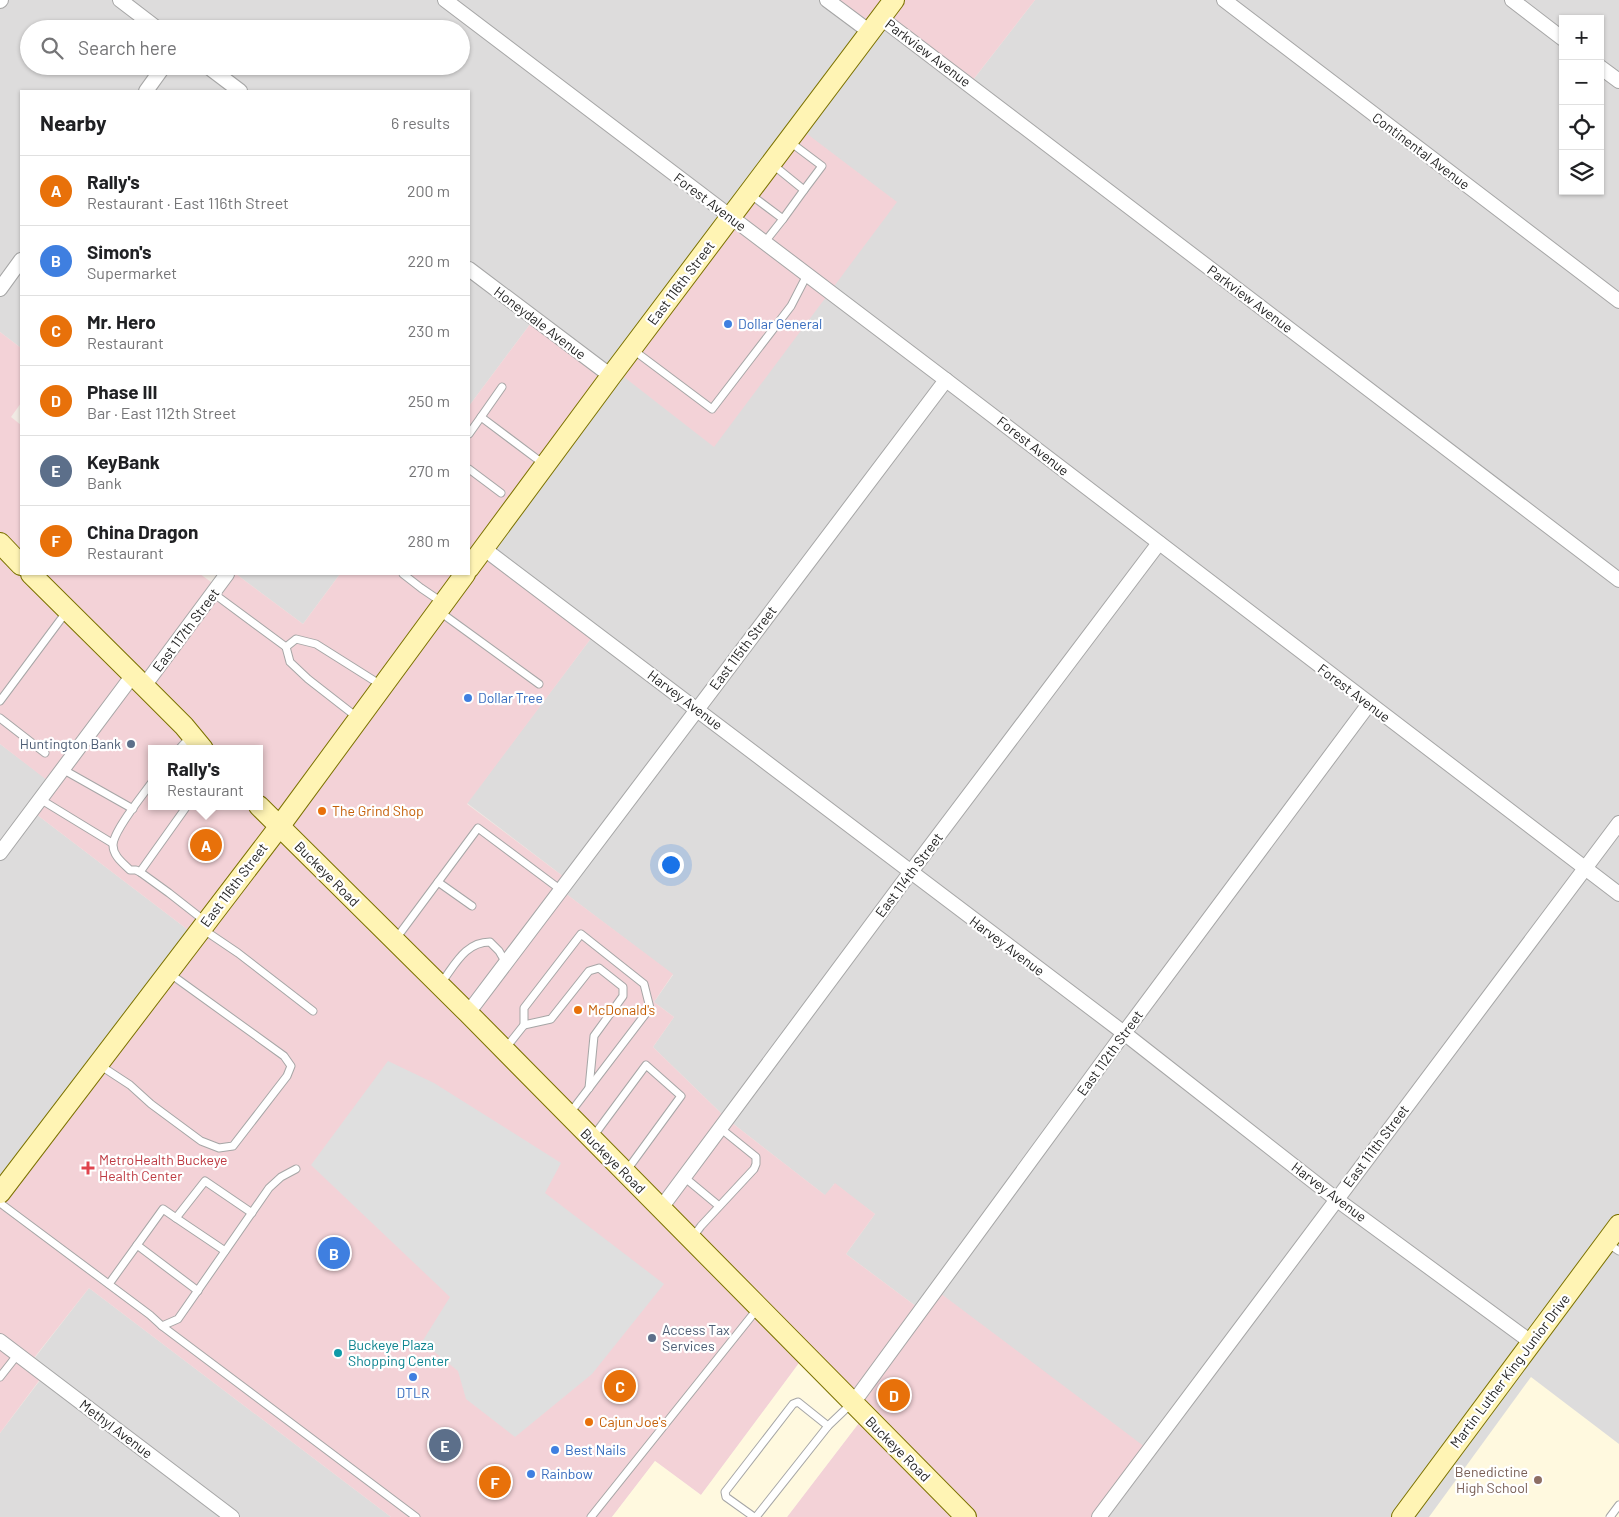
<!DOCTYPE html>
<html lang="en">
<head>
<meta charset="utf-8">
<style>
	:root { --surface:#fff; --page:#f2f2f2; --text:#202124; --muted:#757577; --line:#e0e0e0; --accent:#1a73e8 }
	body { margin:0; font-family:Barlow,sans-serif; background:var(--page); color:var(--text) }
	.controls { position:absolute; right:15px; top:15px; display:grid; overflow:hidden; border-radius:0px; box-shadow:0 1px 4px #0004 }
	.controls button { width:45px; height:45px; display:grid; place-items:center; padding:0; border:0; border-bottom:1px solid var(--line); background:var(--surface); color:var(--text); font:25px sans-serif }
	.you { position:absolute; left:670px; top:864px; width:18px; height:18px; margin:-12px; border:4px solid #fff; border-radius:50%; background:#1a73e8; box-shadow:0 0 0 8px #1a73e833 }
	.badge { display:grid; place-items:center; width:32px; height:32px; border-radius:50%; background:var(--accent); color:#fff; font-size:16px; font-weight:700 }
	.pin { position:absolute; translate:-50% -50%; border:2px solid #fff; box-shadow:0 1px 5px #0006 }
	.popup { position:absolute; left:148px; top:745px; width:115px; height:65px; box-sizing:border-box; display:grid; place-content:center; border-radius:0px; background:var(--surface); filter:drop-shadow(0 1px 4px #0005); font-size:16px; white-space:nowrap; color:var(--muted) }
	.popup b { font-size:19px; color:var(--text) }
	.popup::after { content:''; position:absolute; left:50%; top:100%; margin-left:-10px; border:10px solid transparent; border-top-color:var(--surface) }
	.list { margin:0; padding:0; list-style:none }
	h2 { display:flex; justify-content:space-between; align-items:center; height:65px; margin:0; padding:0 20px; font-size:21px }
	h2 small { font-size:16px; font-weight:400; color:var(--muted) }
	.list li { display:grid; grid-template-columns:32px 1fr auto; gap:15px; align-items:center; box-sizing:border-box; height:70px; padding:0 20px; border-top:1px solid var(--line) }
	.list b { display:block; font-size:19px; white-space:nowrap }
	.list p { margin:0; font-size:16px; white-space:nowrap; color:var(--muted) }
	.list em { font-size:16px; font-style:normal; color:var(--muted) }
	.icon { flex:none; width:28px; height:28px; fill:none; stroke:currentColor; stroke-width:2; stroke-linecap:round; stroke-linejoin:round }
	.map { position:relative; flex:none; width:1619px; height:1517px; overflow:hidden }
	.search { position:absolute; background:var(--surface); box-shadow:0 1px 4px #0004; left:20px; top:20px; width:450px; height:55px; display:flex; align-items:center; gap:12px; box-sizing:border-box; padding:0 18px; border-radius:28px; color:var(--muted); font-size:19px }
	.panel { position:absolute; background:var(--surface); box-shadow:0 1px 4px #0004; left:20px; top:90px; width:450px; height:485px; border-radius:0px }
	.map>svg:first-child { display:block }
</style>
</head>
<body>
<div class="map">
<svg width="1619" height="1517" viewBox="0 0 1619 1517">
	<rect width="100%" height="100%" fill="#f1eae4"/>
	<g fill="#dddcdc" fill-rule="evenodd">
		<path d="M0,0H827L881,18L969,85L1035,0H1619V1517H1099L921,1310L846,1254L875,1214L834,1184L826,1196L727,1119L653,1047L674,1017L654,1002L673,975L561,890L568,880L467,803L595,633L483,548L534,319L469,406V91H21V348L0,332ZM1563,19H1600V191H1563ZM29,29H461V66H29Z"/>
		<polygon points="236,574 340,574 303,624"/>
		<polygon points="0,744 53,784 32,811 196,936 0,1193"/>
		<polygon points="89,1288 391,1517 0,1517 0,1433 44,1375 30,1364"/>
	</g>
	<g fill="#f3d2d7" fill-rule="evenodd">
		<polygon points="827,0 1035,0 969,85 881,18 870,32"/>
		<polygon points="798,127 897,202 714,447 615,370"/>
		<path d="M534,319L611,376L483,548L595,633L467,804L568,880L561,890L673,974L654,1002L674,1017L653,1047L727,1119L825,1195L835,1183L875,1214L846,1254L921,1310L936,1290L1149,1450L1099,1517H787L865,1415L805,1355L701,1495L655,1461L612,1517H391L89,1288L30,1363L44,1374L0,1433V1193L196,936L32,811L52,784L0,744V332L21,348V403L11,417L21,425V574H200L218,587L227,574H236L303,624L340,574H469V406ZM152,749H260V806H152Z"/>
	</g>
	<g fill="#fff9df">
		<polygon points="805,1355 865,1415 787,1517 612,1517 655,1461 701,1495"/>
		<polygon points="1531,1377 1619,1444 1619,1517 1429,1517"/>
	</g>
	<polygon fill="#dfdfdf" points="388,1061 434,1083 561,1163 545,1193 664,1284 592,1374 515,1437 466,1399 458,1371 422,1342 450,1297 311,1165"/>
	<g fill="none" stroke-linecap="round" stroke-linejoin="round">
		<g stroke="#a6a6a6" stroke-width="9">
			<g id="lane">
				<polyline points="790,142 822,166 804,190"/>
				<polyline points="751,195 783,219 804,190 772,164"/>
				<polyline points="764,243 783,219"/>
				<polyline points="632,349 712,409 791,306 807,275"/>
				<polyline points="481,417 502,387"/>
				<polyline points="469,434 481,417 545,465"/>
				<polyline points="469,469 501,493"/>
				<polyline points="403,574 421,588 443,603"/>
				<polyline points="213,593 286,647"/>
				<polyline points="440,612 539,684"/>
				<polyline points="0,701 67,611"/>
				<polyline points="0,718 45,753"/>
				<polyline points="358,718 308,679 290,662 286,647 296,639 316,644 381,685"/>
				<polyline points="179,749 191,736"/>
				<polyline points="64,770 133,809"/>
				<path d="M152,782C143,795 113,831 113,845C113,856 123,863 130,870H136L140,872L169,893L206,922"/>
				<polyline points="40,799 112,843"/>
				<polyline points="140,872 187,806"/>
				<polyline points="438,882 472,906"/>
				<polyline points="204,930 238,953 313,1011"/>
				<polyline points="395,940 478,828 561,890"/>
				<path d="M441,983C455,965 465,942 490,942L499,951L506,963"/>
				<polyline points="524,1025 551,1019 589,971 599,968 623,987 623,996 594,1036 589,1088"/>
				<polyline points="505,1049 524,1025 524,1008 581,934 644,984 650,1008 570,1113"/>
				<polyline points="101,1066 130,1085 151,1104 201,1141 219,1148 233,1146 287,1076 291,1066 284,1056 169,973"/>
				<polyline points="592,1138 646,1065 681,1096 627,1170"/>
				<polyline points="684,1177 719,1206"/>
				<polyline points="0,1203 150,1315 162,1326 178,1319 269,1188 281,1177 296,1169"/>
				<polyline points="176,1218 225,1251"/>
				<polyline points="693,1237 701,1226 754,1169 756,1164 756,1157 720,1128"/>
				<polyline points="1607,1243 1619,1251"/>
				<polyline points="137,1245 198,1291"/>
				<polyline points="109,1284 163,1209 176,1218 205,1181 252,1213"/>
				<polyline points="162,1326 416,1517"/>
				<polyline points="0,1377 18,1354"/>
				<polyline points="591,1517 758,1308"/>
				<polyline points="754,1517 726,1497 725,1492 793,1404 798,1402 828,1426"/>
				<polyline points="756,1517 828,1426 852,1403"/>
				<polyline points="1610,1517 1619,1505"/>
			</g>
		</g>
		<g stroke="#a6a6a6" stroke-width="16">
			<g id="street">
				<polyline points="120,0 158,29"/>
				<polyline points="445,0 946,380 1619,894"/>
				<polyline points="827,0 870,32"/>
				<polyline points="1224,0 1619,301"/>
				<polyline points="1512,0 1563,39"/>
				<polyline points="0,1 1,0"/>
				<polyline points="881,18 1619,580"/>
				<polyline points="207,66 240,91"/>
				<polyline points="1600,67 1619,81"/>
				<polyline points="146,91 164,66"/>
				<polyline points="469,269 611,376"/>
				<polyline points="0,289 21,260"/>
				<polyline points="483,548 1124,1033 1336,1199 1531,1342"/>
				<polyline points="144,686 227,574"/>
				<polyline points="0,853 133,675"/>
				<polyline points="468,1013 946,380"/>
				<polyline points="661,1208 901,885 1159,543"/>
				<polyline points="0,1341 232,1517"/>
				<polyline points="853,1403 1124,1033 1369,704"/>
				<polyline points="1099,1517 1619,823"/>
			</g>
		</g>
		<g stroke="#7c7200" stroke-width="22">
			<g id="secondary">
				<polyline points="0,543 21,565"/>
				<polyline points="469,568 611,376 894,0"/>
				<polyline points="31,574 144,686 184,726 203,749"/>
				<polyline points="259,806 468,1013 966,1517"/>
				<polyline points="0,1193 279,827 465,574"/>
				<polyline points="1402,1517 1619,1225"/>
			</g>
		</g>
		<use href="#lane" stroke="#fff" stroke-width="7"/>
		<use href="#street" stroke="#fff" stroke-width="14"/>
		<use href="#secondary" stroke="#fff4b4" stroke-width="20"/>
	</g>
	<g fill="#3f7fe0" stroke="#fff" stroke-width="2">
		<circle cx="728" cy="324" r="5"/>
		<circle cx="468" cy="698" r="5"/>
		<circle cx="413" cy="1377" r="5"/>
		<circle cx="555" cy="1450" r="5"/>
		<circle cx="531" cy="1474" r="5"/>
	</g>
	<g fill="#5c6f8a" stroke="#fff" stroke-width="2">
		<circle cx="131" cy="744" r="5"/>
		<circle cx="652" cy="1338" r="5"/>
	</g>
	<g fill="#e8710a" stroke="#fff" stroke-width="2">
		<circle cx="322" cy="811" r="5"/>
		<circle cx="578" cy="1010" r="5"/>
		<circle cx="589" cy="1422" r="5"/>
	</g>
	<path fill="#e0444e" stroke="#fff" stroke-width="2" d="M85.5 1160.5h5v5h5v5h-5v5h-5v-5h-5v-5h5z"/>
	<circle fill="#0f9aa8" stroke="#fff" stroke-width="2" cx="338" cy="1353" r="5"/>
	<circle fill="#8d6e63" stroke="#fff" stroke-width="2" cx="1538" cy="1480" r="5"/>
	<g text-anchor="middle" stroke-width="4.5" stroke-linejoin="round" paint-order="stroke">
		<g font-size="14" fill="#1f1f1f" stroke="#fff">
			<text transform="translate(928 53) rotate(37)" y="5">Parkview Avenue</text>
			<text transform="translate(1421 151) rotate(37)" y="5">Continental Avenue</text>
			<text transform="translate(710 202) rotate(37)" y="5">Forest Avenue</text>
			<text transform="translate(681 283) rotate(-53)" y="5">East 116th Street</text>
			<text transform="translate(1250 299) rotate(37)" y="5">Parkview Avenue</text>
			<text transform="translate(540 323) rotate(37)" y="5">Honeydale Avenue</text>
			<text transform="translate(1033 446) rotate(38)" y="5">Forest Avenue</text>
			<text transform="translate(186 630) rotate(-53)" y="5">East 117th Street</text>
			<text transform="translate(743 648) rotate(-53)" y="5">East 115th Street</text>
			<text transform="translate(1354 693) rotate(37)" y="5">Forest Avenue</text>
			<text transform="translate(685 700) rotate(37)" y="5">Harvey Avenue</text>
			<text transform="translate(327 874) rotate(45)" y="5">Buckeye Road</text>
			<text transform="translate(909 875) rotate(-53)" y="5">East 114th Street</text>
			<text transform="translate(234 885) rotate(-53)" y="5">East 116th Street</text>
			<text transform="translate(1007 946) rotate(37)" y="5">Harvey Avenue</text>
			<text transform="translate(1110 1053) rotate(-54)" y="5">East 112th Street</text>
			<text transform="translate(1376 1146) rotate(-53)" y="5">East 111th Street</text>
			<text transform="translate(613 1161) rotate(45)" y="5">Buckeye Road</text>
			<text transform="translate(1329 1192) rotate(37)" y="5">Harvey Avenue</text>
			<text transform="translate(1510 1371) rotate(-53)" y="5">Martin Luther King Junior Drive</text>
			<text transform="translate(116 1429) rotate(37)" y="5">Methyl Avenue</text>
			<text transform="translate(898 1449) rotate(45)" y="5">Buckeye Road</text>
		</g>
		<g font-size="14" fill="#366cbe" stroke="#fff" text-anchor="start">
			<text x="738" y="329">Dollar General</text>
			<text x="478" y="703">Dollar Tree</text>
			<text x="413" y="1398" text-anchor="middle">DTLR</text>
			<text x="565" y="1455">Best Nails</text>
			<text x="541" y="1479">Rainbow</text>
		</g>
		<g font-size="14" fill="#4e5e75" stroke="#fff" text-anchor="end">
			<text x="121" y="749">Huntington Bank</text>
			<text x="662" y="1335" text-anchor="start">Access Tax<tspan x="662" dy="16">Services</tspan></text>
		</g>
		<g font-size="14" fill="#c56008" stroke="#fff" text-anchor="start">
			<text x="332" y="816">The Grind Shop</text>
			<text x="588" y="1015">McDonald's</text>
			<text x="599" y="1427">Cajun Joe's</text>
		</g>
		<g font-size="14" fill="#be3a42" stroke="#fff" text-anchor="start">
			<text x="99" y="1165">MetroHealth Buckeye<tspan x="99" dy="16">Health Center</tspan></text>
		</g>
		<g font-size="14" fill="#0d838f" stroke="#fff" text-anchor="start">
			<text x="348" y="1350">Buckeye Plaza<tspan x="348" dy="16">Shopping Center</tspan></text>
		</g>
		<g font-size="14" fill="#785e54" stroke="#fff" text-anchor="end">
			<text x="1528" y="1477">Benedictine<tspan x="1528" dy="16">High School</tspan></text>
		</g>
	</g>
</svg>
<div class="controls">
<button>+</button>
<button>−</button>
<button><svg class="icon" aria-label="locate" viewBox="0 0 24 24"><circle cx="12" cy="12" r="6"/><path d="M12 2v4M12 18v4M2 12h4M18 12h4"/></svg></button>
<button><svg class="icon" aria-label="layers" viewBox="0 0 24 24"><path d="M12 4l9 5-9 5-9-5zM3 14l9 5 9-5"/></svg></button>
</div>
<div class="you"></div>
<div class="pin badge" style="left:206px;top:845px;background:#e8710a">A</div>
<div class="popup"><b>Rally's</b>Restaurant</div>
<div class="pin badge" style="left:334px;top:1253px;background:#3f7fe0">B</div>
<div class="pin badge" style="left:620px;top:1386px;background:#e8710a">C</div>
<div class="pin badge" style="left:894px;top:1395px;background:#e8710a">D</div>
<div class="pin badge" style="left:445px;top:1445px;background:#5c6f8a">E</div>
<div class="pin badge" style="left:495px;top:1482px;background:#e8710a">F</div>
<div class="search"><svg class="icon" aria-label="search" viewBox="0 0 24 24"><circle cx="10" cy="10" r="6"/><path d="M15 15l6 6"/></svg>Search here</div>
<section class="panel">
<h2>Nearby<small>6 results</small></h2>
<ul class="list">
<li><span class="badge" style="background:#e8710a">A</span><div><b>Rally's</b><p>Restaurant · East 116th Street</p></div><em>200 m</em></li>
<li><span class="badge" style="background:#3f7fe0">B</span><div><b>Simon's</b><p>Supermarket</p></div><em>220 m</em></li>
<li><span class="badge" style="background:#e8710a">C</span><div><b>Mr. Hero</b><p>Restaurant</p></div><em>230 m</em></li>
<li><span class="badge" style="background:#e8710a">D</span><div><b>Phase III</b><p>Bar · East 112th Street</p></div><em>250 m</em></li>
<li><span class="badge" style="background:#5c6f8a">E</span><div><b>KeyBank</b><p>Bank</p></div><em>270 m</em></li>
<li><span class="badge" style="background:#e8710a">F</span><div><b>China Dragon</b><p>Restaurant</p></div><em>280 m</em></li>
</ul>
</section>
</div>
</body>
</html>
